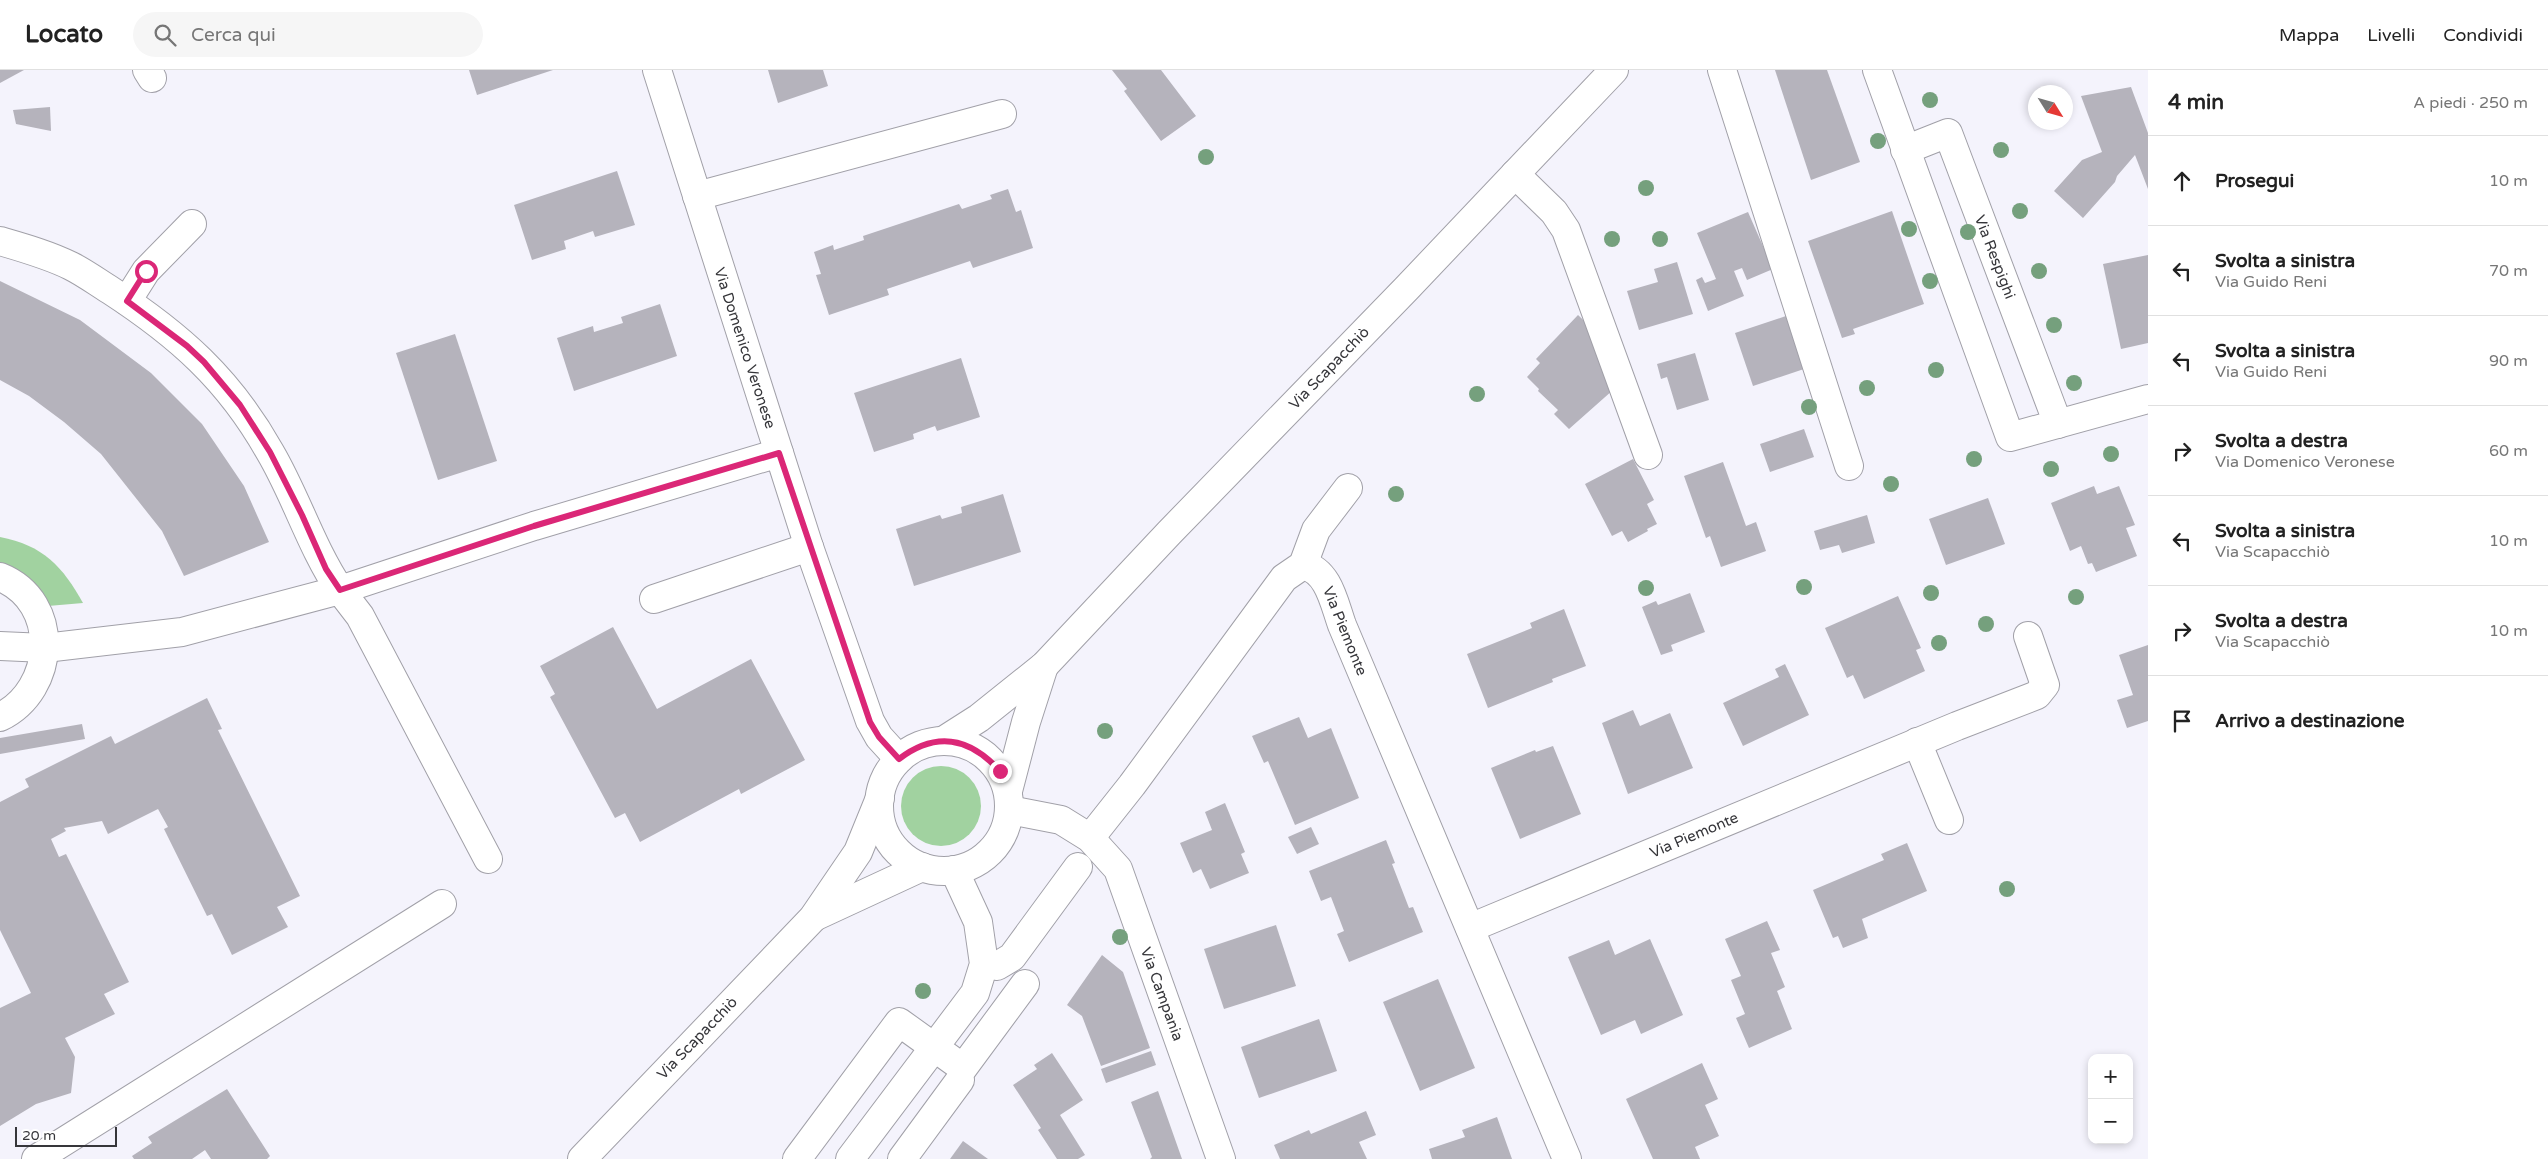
<!DOCTYPE html>
<html lang="it">
<head>
<meta charset="utf-8">
<style>
	:root { --surface:#fff; --page:#f6f6f6; --text:#222; --muted:#767676; --line:#e0e0e0 }
	body { margin:0; font-family:"Varela Round",sans-serif; background:var(--page); color:var(--text) }
	.controls { position:absolute; right:15px; bottom:15px; display:grid; overflow:hidden; border-radius:10px; box-shadow:0 2px 8px #0003 }
	.controls button { width:45px; height:45px; display:grid; place-items:center; padding:0; border:0; border-bottom:1px solid var(--line); background:var(--surface); color:var(--text); font:25px sans-serif }
	.compass { position:absolute; left:2028px; top:15px; width:45px; height:45px; border-radius:50%; background:var(--surface); box-shadow:0 2px 8px #0003; rotate:127deg }
	.scale { position:absolute; left:15px; bottom:12px; width:102px; box-sizing:border-box; padding-left:5px; border:2px solid #36363a; border-top:0; font-size:14px; line-height:18px; white-space:nowrap; color:#36363a; -webkit-text-stroke:4px #fff; paint-order:stroke }
	.stop { position:absolute; width:15px; height:15px; margin:-11px; border:4px solid #db2777; border-radius:50%; background:#fff }
	.stop.end { background:#db2777; border-color:#fff; box-shadow:0 1px 5px #0008 }
	.list { margin:0; padding:0; list-style:none }
	h2 { display:flex; justify-content:space-between; align-items:center; height:65px; margin:0; padding:0 20px; font-size:21px }
	h2 small { font-size:16px; font-weight:400; color:var(--muted) }
	.list li { display:grid; grid-template-columns:32px 1fr auto; gap:15px; align-items:center; box-sizing:border-box; height:90px; padding:0 20px; border-top:1px solid var(--line) }
	.list b { display:block; font-size:19px; white-space:nowrap }
	.list p { margin:0; font-size:16px; white-space:nowrap; color:var(--muted) }
	.list em { font-size:16px; font-style:normal; color:var(--muted) }
	.icon { flex:none; width:28px; height:28px; fill:none; stroke:currentColor; stroke-width:2; stroke-linecap:round; stroke-linejoin:round }
	.map { position:relative; flex:none; width:2148px; height:1089px; overflow:hidden }
	header { display:flex; align-items:center; gap:30px; box-sizing:border-box; height:70px; padding:0 25px; background:var(--surface); border-bottom:1px solid var(--line) }
	header strong { font-size:24px }
	nav { display:flex; gap:28px; margin-inline-start:auto; font-size:18px }
	.search { width:350px; height:45px; background:var(--page); display:flex; align-items:center; gap:12px; box-sizing:border-box; padding:0 18px; border-radius:28px; color:var(--muted); font-size:19px }
	main { display:flex }
	aside { flex:1; background:var(--surface) }
	.map>svg:first-child { display:block }
</style>
</head>
<body>
<header>
<strong>Locato</strong>
<div class="search"><svg class="icon" aria-label="search" viewBox="0 0 24 24"><circle cx="10" cy="10" r="6"/><path d="M15 15l6 6"/></svg>Cerca qui</div>
<nav><a>Mappa</a><a>Livelli</a><a>Condividi</a></nav>
</header>
<main>
<div class="map">
<svg width="2148" height="1089" viewBox="0 0 2148 1089">
	<rect width="100%" height="100%" fill="#f4f3fc"/>
	<g fill="#a1d2a0">
		<path d="M0,467C43,475 63,497 83,533L48,536L0,497Z"/>
		<circle cx="941" cy="736" r="40"/>
	</g>
	<g fill="#b5b3bc">
		<polygon points="0,0 24,0 0,13"/>
		<polygon points="469,0 553,0 477,25"/>
		<polygon points="768,0 823,0 828,16 778,33"/>
		<polygon points="1112,0 1161,0 1196,46 1161,71 1124,21 1127,19"/>
		<polygon points="1775,0 1827,0 1860,92 1811,110"/>
		<polygon points="2131,17 2148,63 2148,119 2135,85 2117,106 2115,112 2083,148 2054,121 2082,90 2102,82 2081,26"/>
		<polygon points="50,37 51,61 16,54 13,40"/>
		<polygon points="617,101 635,155 595,167 593,161 564,171 566,179 532,190 514,135"/>
		<polygon points="1008,119 1016,142 1021,140 1033,178 973,198 970,191 887,219 889,225 829,245 816,205 821,204 814,182 833,175 834,180 864,170 863,166 959,134 962,139 992,129 990,125"/>
		<polygon points="1892,141 1924,234 1853,259 1855,264 1842,268 1808,171"/>
		<polygon points="1748,142 1773,199 1747,210 1742,198 1734,201 1744,226 1708,241 1696,210 1702,207 1705,213 1716,209 1697,163"/>
		<polygon points="2148,185 2148,273 2121,279 2103,194"/>
		<polygon points="1677,192 1693,244 1639,260 1627,221 1658,212 1654,199"/>
		<polygon points="0,211 80,250 151,303 202,354 244,416 269,472 184,506 162,461 101,384 64,352 29,326 0,310"/>
		<polygon points="660,234 677,286 574,321 557,268 593,256 594,262 623,253 621,247"/>
		<polygon points="1578,245 1601,267 1613,320 1569,359 1554,344 1558,340 1538,321 1539,319 1527,307 1540,293 1536,289"/>
		<polygon points="1786,246 1804,299 1753,316 1735,263"/>
		<polygon points="455,264 497,391 438,410 396,283"/>
		<polygon points="1695,283 1709,330 1677,340 1667,307 1661,309 1657,294"/>
		<polygon points="961,288 980,347 937,361 935,356 913,364 914,369 874,382 854,323"/>
		<polygon points="1804,359 1814,387 1770,402 1760,374"/>
		<polygon points="1633,389 1654,430 1647,434 1657,454 1647,459 1648,461 1628,472 1622,461 1612,466 1585,414"/>
		<polygon points="1723,392 1746,456 1756,452 1766,481 1721,497 1710,466 1706,468 1684,406"/>
		<polygon points="2094,416 2097,424 2119,416 2135,455 2126,458 2137,486 2096,502 2092,493 2088,494 2081,476 2070,481 2051,433"/>
		<polygon points="1003,424 1021,482 914,516 896,459 940,445 942,449 962,443 961,437"/>
		<polygon points="1988,428 2005,474 1946,495 1929,449"/>
		<polygon points="1867,445 1875,473 1842,483 1839,475 1820,480 1814,461"/>
		<polygon points="1690,523 1705,562 1671,575 1673,581 1661,585 1642,537 1656,531 1658,535"/>
		<polygon points="1898,526 1921,578 1916,580 1925,601 1864,629 1853,605 1847,608 1825,558"/>
		<polygon points="1564,539 1586,596 1552,609 1553,612 1488,638 1467,584 1532,558 1530,553"/>
		<polygon points="613,557 657,639 751,589 805,690 741,724 739,719 640,772 625,743 615,748 550,627 555,624 540,596"/>
		<polygon points="2148,575 2148,651 2127,658 2117,630 2133,625 2119,585"/>
		<polygon points="1785,594 1809,645 1743,676 1723,633 1779,607 1775,599"/>
		<polygon points="207,628 222,659 218,660 300,826 277,837 288,857 232,885 212,844 207,846 164,759 168,757 158,739 108,764 102,751 64,758 66,761 51,769 59,787 66,784 129,912 104,924 115,944 65,968 75,987 71,1023 36,1034 0,1056 0,938 31,923 0,860 0,732 29,717 25,709 111,666 115,674"/>
		<polygon points="1633,640 1640,656 1670,643 1693,698 1628,724 1602,653"/>
		<polygon points="1299,647 1308,668 1331,658 1359,728 1295,755 1268,691 1264,693 1252,666"/>
		<polygon points="82,654 85,669 0,684 0,668"/>
		<polygon points="1553,676 1581,744 1520,769 1491,698 1535,680 1536,682"/>
		<polygon points="1225,733 1245,782 1241,784 1249,803 1210,819 1201,799 1193,803 1180,773 1212,760 1205,742"/>
		<polygon points="1311,757 1319,774 1297,784 1288,767"/>
		<polygon points="1386,770 1395,793 1392,794 1409,838 1413,837 1423,862 1349,892 1337,864 1344,861 1331,827 1321,831 1309,801"/>
		<polygon points="1907,773 1927,821 1862,849 1868,868 1843,878 1838,866 1833,868 1813,820 1884,790 1881,784"/>
		<polygon points="1767,851 1780,880 1771,883 1785,917 1777,921 1792,959 1749,978 1736,948 1745,944 1731,910 1741,906 1725,869"/>
		<polygon points="1276,855 1296,916 1224,939 1204,879"/>
		<polygon points="1650,869 1683,945 1641,964 1635,950 1601,965 1568,887 1609,870 1615,885"/>
		<polygon points="1102,885 1123,902 1150,978 1101,996 1082,946 1067,935"/>
		<polygon points="1438,909 1475,998 1420,1021 1383,932"/>
		<polygon points="1319,949 1337,1001 1259,1028 1241,977"/>
		<polygon points="1151,981 1156,995 1106,1013 1101,999"/>
		<polygon points="1052,983 1083,1030 1060,1045 1085,1085 1078,1089 1057,1089 1038,1060 1041,1058 1013,1015 1037,999 1034,995"/>
		<polygon points="1702,993 1718,1029 1705,1035 1719,1066 1695,1077 1700,1089 1653,1089 1626,1029"/>
		<polygon points="227,1019 270,1086 267,1089 211,1089 205,1080 192,1089 134,1089 132,1086 152,1073 148,1067"/>
		<polygon points="1158,1021 1182,1089 1150,1089 1152,1087 1131,1032"/>
		<polygon points="1366,1041 1376,1065 1359,1072 1367,1089 1280,1089 1274,1075 1309,1060 1311,1064"/>
		<polygon points="1497,1047 1512,1089 1432,1089 1429,1079 1465,1067 1462,1060"/>
		<polygon points="963,1071 988,1089 950,1089"/>
	</g>
	<g fill="none" stroke-linecap="round" stroke-linejoin="round">
		<g stroke="#a1a0a8" stroke-width="30">
			<g id="minor">
				<polyline points="147,0 152,8"/>
				<polyline points="657,0 809,477 870,651 879,667 899,689"/>
				<polyline points="1722,0 1849,396"/>
				<polyline points="1877,0 2010,367 2148,329"/>
				<polyline points="1905,80 1948,63 2058,354"/>
				<polyline points="1515,104 1554,142 1566,160 1648,385"/>
				<polyline points="697,126 1002,44"/>
				<path d="M0,171C24,178 49,185 71,196C85,203 97,212 110,220C179,265 229,309 270,382C296,426 311,477 340,520L534,456L779,383"/>
				<polyline points="127,231 146,201 192,154"/>
				<path d="M1303,495C1329,501 1334,533 1342,555L1567,1089"/>
				<path d="M0,507C62,532 56,620 0,647"/>
				<polyline points="654,529 809,477"/>
				<polyline points="0,576 45,578 182,562 340,520 360,546 488,789"/>
				<polyline points="943,671 979,648 1044,596 1169,463 1406,219 1614,0"/>
				<circle cx="944" cy="736" r="65"/>
				<polyline points="1917,672 1949,750"/>
				<polyline points="1008,721 1026,652 1044,596"/>
				<polyline points="1009,740 1061,750 1090,768 1118,799 1221,1089"/>
				<polyline points="1090,768 1132,715 1284,508 1303,495 1316,460 1348,418"/>
				<polyline points="814,847 922,797"/>
				<polyline points="1470,858 1957,656 2037,625 2045,615 2028,566"/>
				<polyline points="984,894 997,896 1012,887 1078,797"/>
				<polyline points="36,1089 442,834"/>
				<polyline points="582,1089 813,848 858,782 880,728"/>
				<polyline points="797,1089 899,952 963,998 1025,914"/>
				<polyline points="850,1089 975,923 984,894 978,852 954,800"/>
				<polyline points="902,1089 960,1010"/>
			</g>
		</g>
		<use href="#minor" stroke="#fff" stroke-width="28"/>
	</g>
	<g fill="#75a07d">
		<circle cx="1930" cy="30" r="8"/>
		<circle cx="1878" cy="71" r="8"/>
		<circle cx="2001" cy="80" r="8"/>
		<circle cx="1206" cy="87" r="8"/>
		<circle cx="1646" cy="118" r="8"/>
		<circle cx="2020" cy="141" r="8"/>
		<circle cx="1909" cy="159" r="8"/>
		<circle cx="1968" cy="162" r="8"/>
		<circle cx="1612" cy="169" r="8"/>
		<circle cx="1660" cy="169" r="8"/>
		<circle cx="2039" cy="201" r="8"/>
		<circle cx="1930" cy="211" r="8"/>
		<circle cx="2054" cy="255" r="8"/>
		<circle cx="1936" cy="300" r="8"/>
		<circle cx="2074" cy="313" r="8"/>
		<circle cx="1867" cy="318" r="8"/>
		<circle cx="1477" cy="324" r="8"/>
		<circle cx="1809" cy="337" r="8"/>
		<circle cx="2111" cy="384" r="8"/>
		<circle cx="1974" cy="389" r="8"/>
		<circle cx="2051" cy="399" r="8"/>
		<circle cx="1891" cy="414" r="8"/>
		<circle cx="1396" cy="424" r="8"/>
		<circle cx="1804" cy="517" r="8"/>
		<circle cx="1646" cy="518" r="8"/>
		<circle cx="1931" cy="523" r="8"/>
		<circle cx="2076" cy="527" r="8"/>
		<circle cx="1986" cy="554" r="8"/>
		<circle cx="1939" cy="573" r="8"/>
		<circle cx="1105" cy="661" r="8"/>
		<circle cx="2007" cy="819" r="8"/>
		<circle cx="1120" cy="867" r="8"/>
		<circle cx="923" cy="921" r="8"/>
	</g>
	<g fill="none" stroke-linecap="round" stroke-linejoin="round">
		<path stroke="#db2777" stroke-width="6" d="M146,201L127,231L187,276L204,292L240,335L270,382L302,445L326,499L340,520L534,456L779,383L870,652L879,667L899,689C936,661 969,667 1000,701"/>
	</g>
	<g text-anchor="middle" stroke-width="4" stroke-linejoin="round" paint-order="stroke">
		<g font-size="15" fill="#36363a" stroke="#fff">
			<text transform="translate(1995 187) rotate(69)" y="5">Via Respighi</text>
			<text transform="translate(745 278) rotate(72)" y="5">Via Domenico Veronese</text>
			<text transform="translate(1329 298) rotate(-46)" y="5">Via Scapacchiò</text>
			<text transform="translate(1345 561) rotate(68)" y="5">Via Piemonte</text>
			<text transform="translate(1694 765) rotate(-23)" y="5">Via Piemonte</text>
			<text transform="translate(1162 924) rotate(70)" y="5">Via Campania</text>
			<text transform="translate(697 968) rotate(-46)" y="5">Via Scapacchiò</text>
		</g>
	</g>
</svg>
<div class="controls">
<button>+</button>
<button>−</button>
</div>
<svg class="compass" viewBox="-18 -18 36 36"><path d="M0-13l5 13h-10z" fill="#e53935"/><path d="M0 13l5-13h-10z" fill="#767676"/></svg>
<div class="scale">20 m</div>
<div class="stop" style="left:146px;top:201px"></div>
<div class="stop end" style="left:1000px;top:701px"></div>
</div>
<aside>
<h2>4 min<small>A piedi · 250 m</small></h2>
<ul class="list">
<li><svg class="icon" aria-label="ahead" viewBox="0 0 24 24"><path d="M12 20V5M6 11l6-6 6 6"/></svg><div><b>Prosegui</b></div><em>10 m</em></li>
<li><svg class="icon" aria-label="left" viewBox="0 0 24 24"><path d="M17 20v-9H6M10 6l-5 5 5 5"/></svg><div><b>Svolta a sinistra</b><p>Via Guido Reni</p></div><em>70 m</em></li>
<li><svg class="icon" aria-label="left" viewBox="0 0 24 24"><path d="M17 20v-9H6M10 6l-5 5 5 5"/></svg><div><b>Svolta a sinistra</b><p>Via Guido Reni</p></div><em>90 m</em></li>
<li><svg class="icon" aria-label="right" viewBox="0 0 24 24"><path d="M7 20v-9h11M14 6l5 5-5 5"/></svg><div><b>Svolta a destra</b><p>Via Domenico Veronese</p></div><em>60 m</em></li>
<li><svg class="icon" aria-label="left" viewBox="0 0 24 24"><path d="M17 20v-9H6M10 6l-5 5 5 5"/></svg><div><b>Svolta a sinistra</b><p>Via Scapacchiò</p></div><em>10 m</em></li>
<li><svg class="icon" aria-label="right" viewBox="0 0 24 24"><path d="M7 20v-9h11M14 6l5 5-5 5"/></svg><div><b>Svolta a destra</b><p>Via Scapacchiò</p></div><em>10 m</em></li>
<li><svg class="icon" aria-label="arrive" viewBox="0 0 24 24"><path d="M6 21V4h12l-3 4 3 4H6"/></svg><div><b>Arrivo a destinazione</b></div></li>
</ul>
</aside>
</main>
</body>
</html>
